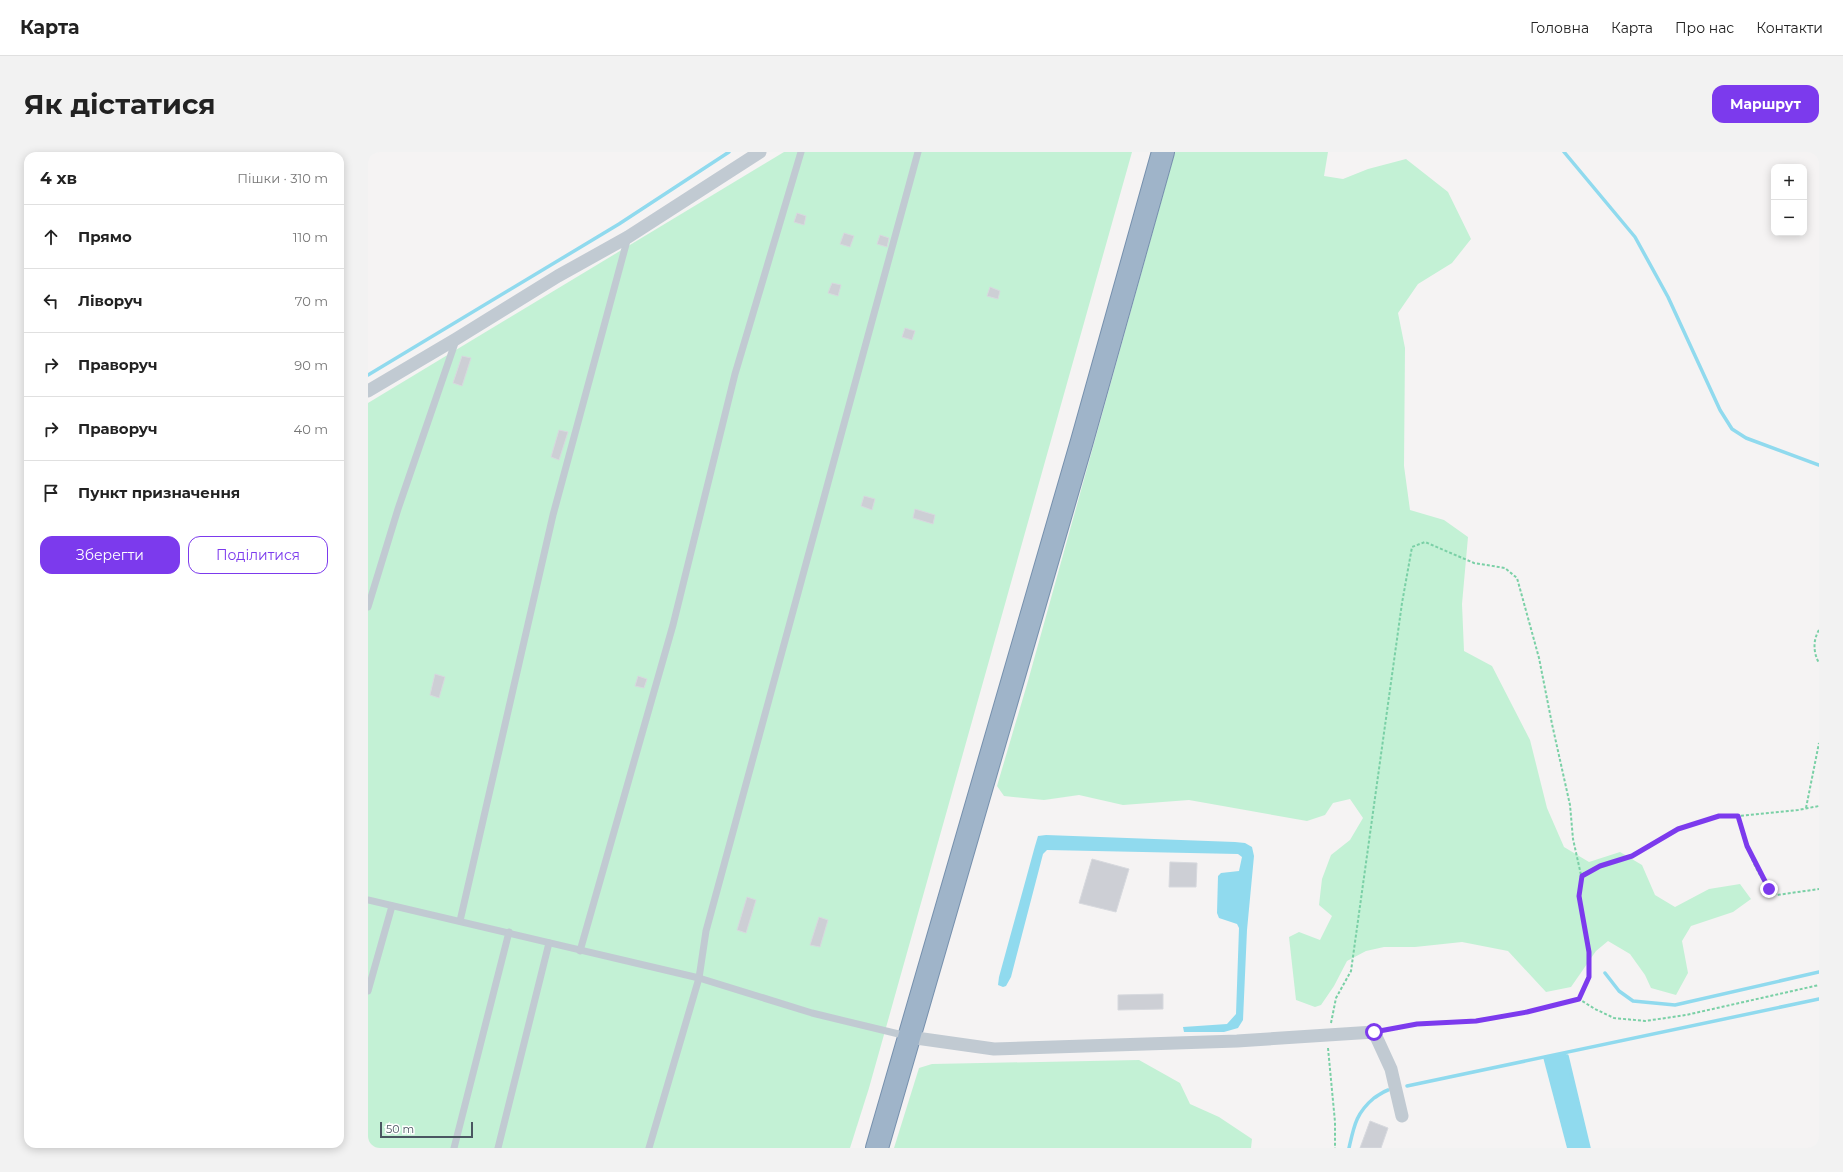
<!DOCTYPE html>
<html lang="uk">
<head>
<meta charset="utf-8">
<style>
	:root { --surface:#fff; --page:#f2f2f2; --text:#222; --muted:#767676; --line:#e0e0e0; --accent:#7c3aed }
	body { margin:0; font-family:Montserrat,sans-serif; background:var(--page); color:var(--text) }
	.controls { position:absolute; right:12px; top:12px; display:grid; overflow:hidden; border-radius:8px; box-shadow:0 2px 10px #0003 }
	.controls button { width:36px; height:36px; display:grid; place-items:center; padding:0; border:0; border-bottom:1px solid var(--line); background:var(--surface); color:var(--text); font:20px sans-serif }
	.scale { position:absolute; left:12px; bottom:10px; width:93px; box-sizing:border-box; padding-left:4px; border:2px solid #4a5661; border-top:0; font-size:11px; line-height:14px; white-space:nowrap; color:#4a5661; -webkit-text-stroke:3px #fff; paint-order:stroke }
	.stop { position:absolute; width:12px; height:12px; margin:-9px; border:3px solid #7c3aed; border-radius:50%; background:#fff }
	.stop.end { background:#7c3aed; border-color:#fff; box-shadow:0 1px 4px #0008 }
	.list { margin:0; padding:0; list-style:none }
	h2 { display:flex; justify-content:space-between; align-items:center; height:52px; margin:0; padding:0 16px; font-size:17px }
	h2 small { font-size:13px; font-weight:400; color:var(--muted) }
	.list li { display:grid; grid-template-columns:26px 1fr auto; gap:12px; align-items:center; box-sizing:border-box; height:64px; padding:0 16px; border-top:1px solid var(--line) }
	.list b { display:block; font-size:15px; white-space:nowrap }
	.list em { font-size:13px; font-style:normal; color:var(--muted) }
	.actions { display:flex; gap:8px; padding:12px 16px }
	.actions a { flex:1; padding:9px 0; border:1px solid var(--accent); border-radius:12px; text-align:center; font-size:14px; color:var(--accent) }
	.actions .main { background:var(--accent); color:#fff }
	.icon { flex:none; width:22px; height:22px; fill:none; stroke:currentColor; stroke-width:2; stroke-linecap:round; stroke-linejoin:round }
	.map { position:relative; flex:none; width:1451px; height:996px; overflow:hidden; border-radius:12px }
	header { display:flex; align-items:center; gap:24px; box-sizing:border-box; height:56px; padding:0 20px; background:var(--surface); border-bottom:1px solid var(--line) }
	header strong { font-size:19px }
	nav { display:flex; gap:22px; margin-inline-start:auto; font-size:14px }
	.intro { display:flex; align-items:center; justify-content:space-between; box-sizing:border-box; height:96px; padding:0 24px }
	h1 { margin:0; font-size:28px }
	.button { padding:10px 18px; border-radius:12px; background:var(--accent); color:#fff; font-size:14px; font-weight:700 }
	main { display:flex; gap:24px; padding:0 24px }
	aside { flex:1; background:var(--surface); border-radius:12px; box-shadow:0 2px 10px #0003 }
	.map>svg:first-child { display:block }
</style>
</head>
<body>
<header>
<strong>Карта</strong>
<nav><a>Головна</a><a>Карта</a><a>Про нас</a><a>Контакти</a></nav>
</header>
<div class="intro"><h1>Як дістатися</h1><a class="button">Маршрут</a></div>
<main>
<aside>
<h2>4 хв<small>Пішки · 310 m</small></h2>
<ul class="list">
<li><svg class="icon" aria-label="ahead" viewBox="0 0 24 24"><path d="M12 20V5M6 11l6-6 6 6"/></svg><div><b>Прямо</b></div><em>110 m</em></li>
<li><svg class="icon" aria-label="left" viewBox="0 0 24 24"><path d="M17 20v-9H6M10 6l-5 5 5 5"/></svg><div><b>Ліворуч</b></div><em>70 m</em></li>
<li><svg class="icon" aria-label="right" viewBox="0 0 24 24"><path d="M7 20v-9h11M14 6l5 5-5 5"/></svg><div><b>Праворуч</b></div><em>90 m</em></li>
<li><svg class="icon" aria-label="right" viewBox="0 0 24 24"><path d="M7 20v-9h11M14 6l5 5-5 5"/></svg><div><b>Праворуч</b></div><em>40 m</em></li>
<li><svg class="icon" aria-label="arrive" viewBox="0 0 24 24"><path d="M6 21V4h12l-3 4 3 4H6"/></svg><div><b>Пункт призначення</b></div></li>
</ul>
<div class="actions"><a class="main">Зберегти</a><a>Поділитися</a></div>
</aside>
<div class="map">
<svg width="1451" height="996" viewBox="0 0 1451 996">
	<rect width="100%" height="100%" fill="#f5f3f3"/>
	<g fill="#c3f1d5">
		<polygon points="416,0 764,0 501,936 482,996 0,996 0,251"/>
		<polygon points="807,0 960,0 956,24 975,27 1000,17 1038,7 1080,40 1103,87 1084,111 1050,132 1030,161 1037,196 1036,314 1042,358 1076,368 1100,385 1094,452 1096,499 1124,514 1162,588 1179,656 1196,695 1221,710 1252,700 1274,713 1287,743 1307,755 1341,737 1372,732 1383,747 1365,760 1323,774 1314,789 1320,821 1308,843 1283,836 1277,823 1262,802 1240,789 1228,799 1203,835 1178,840 1140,799 1094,790 1047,795 1016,795 998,799 979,809 966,834 953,853 947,855 928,848 921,785 931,780 952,788 964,764 951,753 954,727 963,703 982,688 995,666 982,647 965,651 957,663 939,669 821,648 755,653 711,643 676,648 636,644 629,634 660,529"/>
		<polygon points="771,908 812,931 822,952 851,965 884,987 883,996 526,996 551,916 564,912"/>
	</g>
	<g fill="#90daee">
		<polygon points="678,683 867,690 877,691 884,695 886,704 879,778 875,868 870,876 856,880 816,880 815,875 859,872 868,862 871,776 869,772 851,766 849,761 850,724 853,721 871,719 874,705 870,702 679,698 675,702 643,825 638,834 635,835 630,833 631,825 667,694 670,684"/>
		<polygon points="1198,901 1221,996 1199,996 1175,905"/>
	</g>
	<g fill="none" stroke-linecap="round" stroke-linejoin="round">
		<g stroke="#90daee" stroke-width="3.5">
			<polyline points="1196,0 1267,85 1300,145 1352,258 1364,277 1378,286 1451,313"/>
			<polyline points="0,223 251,72 361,0"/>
			<polyline points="1237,821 1251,839 1265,849 1307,853 1451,820"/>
			<polyline points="1199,904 1221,996"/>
			<polyline points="1039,934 1451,847"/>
			<path d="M981,996C986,974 988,961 1006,946C1011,943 1014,940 1020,938"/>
		</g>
	</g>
	<g fill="#cdcfd5" stroke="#d7d9de">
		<polygon points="429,61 438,64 436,73 426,70"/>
		<polygon points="476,81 486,84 482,95 472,92"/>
		<polygon points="512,83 521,86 519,95 509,92"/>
		<polygon points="464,131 473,133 470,144 460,141"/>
		<polygon points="622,135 632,139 630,147 619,144"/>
		<polygon points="537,176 547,179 544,188 534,185"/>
		<polygon points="94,204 103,206 94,234 85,231"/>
		<polygon points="191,278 200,280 191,308 183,305"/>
		<polygon points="496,344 507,347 504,358 493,354"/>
		<polygon points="547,357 567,363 565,372 545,366"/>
		<polygon points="67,522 77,525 71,546 62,543"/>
		<polygon points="270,524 279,527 276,536 267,534"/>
		<polygon points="724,707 761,717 748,760 711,751"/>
		<polygon points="802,710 829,711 828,735 801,735"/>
		<polygon points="379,745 388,748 378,781 369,778"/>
		<polygon points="451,765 460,768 452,795 442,793"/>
		<polygon points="795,842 795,857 750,858 750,843"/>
		<polygon points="1002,969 1020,976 1013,996 992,996"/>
	</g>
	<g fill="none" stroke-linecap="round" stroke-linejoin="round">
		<g stroke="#7690ad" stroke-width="24">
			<polyline id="trunk" points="509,996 714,289 795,0"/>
		</g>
		<g stroke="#7ad0a6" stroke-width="2" stroke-dasharray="3 2" stroke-linecap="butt">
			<path d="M1451,478C1445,488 1445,500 1451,511"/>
			<polyline points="1438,656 1451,591"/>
			<path d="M1371,664C1378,691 1386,725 1409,743L1451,737"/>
			<polyline points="1211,847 1221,825 1221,800 1211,744 1213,723 1232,714 1264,704 1310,677 1351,664 1371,664 1430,658 1451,654"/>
			<polyline points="963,871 968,846 983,819 1034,451 1044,395 1057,390 1106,411 1137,416 1149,426 1171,506 1184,572 1202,653 1205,687 1213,723"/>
			<polyline points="1018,878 1049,872 1108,869 1159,860 1211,847 1227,857 1246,866 1277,869 1318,863 1451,833"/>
			<polyline points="960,896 967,970 967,996"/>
		</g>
		<g stroke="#c1cad2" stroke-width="7">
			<polyline points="0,455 30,357 88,188"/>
			<polyline points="0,748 331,826 444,861 539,884"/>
			<polyline points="92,769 185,363 260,85"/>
			<polyline points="212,799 305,473 367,222 433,0"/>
			<polyline points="0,839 24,754"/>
			<polyline points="86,996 141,780"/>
			<polyline points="130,996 181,791"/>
			<polyline points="281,996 331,826 338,779 550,0"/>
		</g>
		<g stroke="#c1cad2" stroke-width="13">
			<polyline points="0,239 88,187 190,124 260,85 392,0"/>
			<polyline points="541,885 626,897 869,889 1006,880 1023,917 1034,964"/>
		</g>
		<use href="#trunk" stroke="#9fb4c9" stroke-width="22"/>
	</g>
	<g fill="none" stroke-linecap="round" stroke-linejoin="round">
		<polyline stroke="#7c3aed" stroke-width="5" points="1006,880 1049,872 1108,869 1159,860 1211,847 1221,825 1221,800 1211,744 1214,724 1232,714 1264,704 1310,677 1351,664 1370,664 1379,694 1401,737"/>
	</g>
</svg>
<div class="controls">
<button>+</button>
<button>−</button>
</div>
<div class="scale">50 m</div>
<div class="stop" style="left:1006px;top:880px"></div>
<div class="stop end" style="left:1401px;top:737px"></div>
</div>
</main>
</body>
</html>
